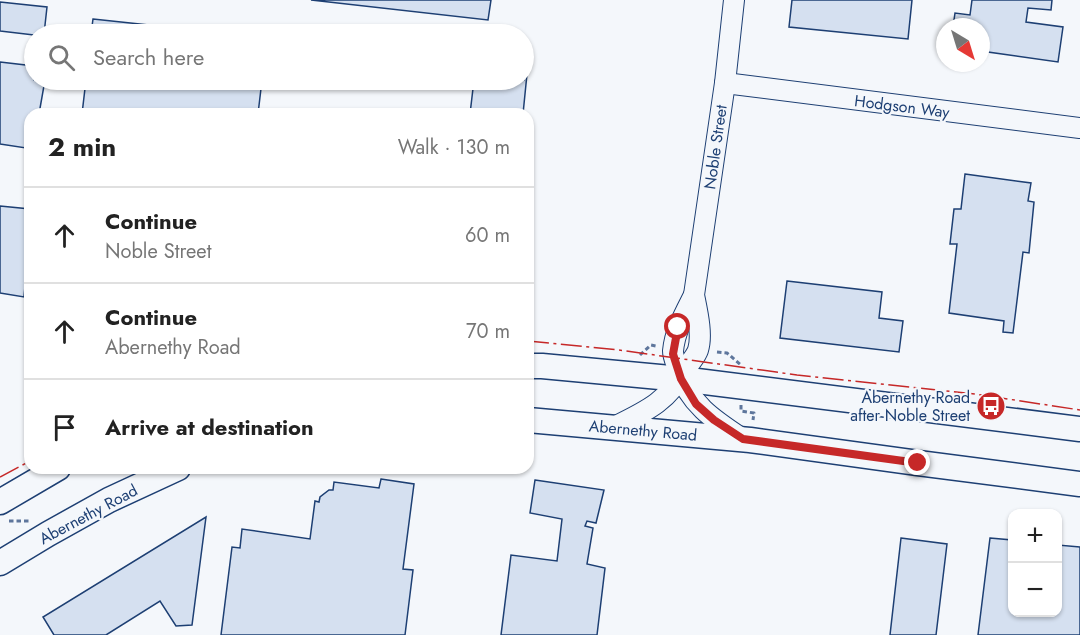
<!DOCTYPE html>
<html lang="en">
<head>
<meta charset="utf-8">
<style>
	:root { --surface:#fff; --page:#f6f6f6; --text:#222; --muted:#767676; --line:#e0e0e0 }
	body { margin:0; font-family:Jost,sans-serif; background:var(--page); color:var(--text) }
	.controls { position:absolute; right:18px; bottom:18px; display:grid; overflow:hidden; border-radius:12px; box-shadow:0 2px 4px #0004 }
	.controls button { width:54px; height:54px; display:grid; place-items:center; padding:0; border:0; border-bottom:2px solid var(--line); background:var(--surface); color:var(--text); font:30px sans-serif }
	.compass { position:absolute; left:936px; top:18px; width:54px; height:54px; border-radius:50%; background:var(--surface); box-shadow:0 2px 4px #0004; rotate:142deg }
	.stop { position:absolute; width:18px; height:18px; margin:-14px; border:4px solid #c62828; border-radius:50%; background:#fff }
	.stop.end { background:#c62828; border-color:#fff; box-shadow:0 2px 6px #0008 }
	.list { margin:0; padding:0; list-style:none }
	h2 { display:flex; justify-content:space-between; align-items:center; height:78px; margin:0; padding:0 24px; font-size:26px }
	h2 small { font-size:20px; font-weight:400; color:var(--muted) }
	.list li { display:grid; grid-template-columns:39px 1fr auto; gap:18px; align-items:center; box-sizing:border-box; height:96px; padding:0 24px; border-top:2px solid var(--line) }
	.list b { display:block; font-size:22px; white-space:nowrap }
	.list p { margin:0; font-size:20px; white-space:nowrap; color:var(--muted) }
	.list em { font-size:20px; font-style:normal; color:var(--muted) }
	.icon { flex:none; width:33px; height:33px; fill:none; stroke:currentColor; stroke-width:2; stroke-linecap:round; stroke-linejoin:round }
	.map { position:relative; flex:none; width:1080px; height:635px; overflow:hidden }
	.search { position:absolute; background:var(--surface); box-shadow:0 2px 4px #0004; left:24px; top:24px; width:510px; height:66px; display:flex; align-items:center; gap:15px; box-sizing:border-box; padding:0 21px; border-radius:33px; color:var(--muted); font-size:22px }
	.panel { position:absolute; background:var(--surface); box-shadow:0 2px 4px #0004; left:24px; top:108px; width:510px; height:366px; border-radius:18px }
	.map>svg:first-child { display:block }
</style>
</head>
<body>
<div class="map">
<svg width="1080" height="635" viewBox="0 0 1080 635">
	<rect width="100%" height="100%" fill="#f4f7fb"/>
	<g fill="#d5e0f0" stroke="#1d3f73" stroke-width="1.5">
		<polygon points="311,0 491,0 488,20"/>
		<polygon points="792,0 912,0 908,39 789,27"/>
		<polygon points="972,0 1052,0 1051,10 1028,8 1026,22 1063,27 1058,62 981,51 981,27 953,27 955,13 970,15"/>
		<polygon points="0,2 47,7 44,34 34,35 0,31"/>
		<polygon points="93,19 233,34 91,34"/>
		<polygon points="0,62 34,66 34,80 45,80 39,114 30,114 30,126 26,148 0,144"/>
		<polygon points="524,63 528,64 523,114 470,114 474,80 524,80"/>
		<polygon points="86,80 262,80 258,114 82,114"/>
		<polygon points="965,174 1031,183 1028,201 1034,202 1029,253 1023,252 1013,333 1003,332 1004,321 949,313 957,244 950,244 954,209 961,209"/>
		<polygon points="0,206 30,209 30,266 27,265 24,297 0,293"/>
		<polygon points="787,281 882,292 879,318 903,321 899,352 780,338"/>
		<polygon points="381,479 414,484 403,569 413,570 405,635 221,635 232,547 240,548 242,529 310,539 315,501 319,502 320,497 329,490 333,490 334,482 379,488"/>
		<polygon points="535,480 604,490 596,523 587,521 585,526 593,528 587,564 605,568 597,635 501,635 511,555 557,561 562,519 530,513"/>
		<polygon points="206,517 192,625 176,626 160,601 106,635 54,635 43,617"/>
		<polygon points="901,538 947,544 936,635 890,635"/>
		<polygon points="990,538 1012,540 1012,612 1058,612 1058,545 1080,547 1080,635 978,635"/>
	</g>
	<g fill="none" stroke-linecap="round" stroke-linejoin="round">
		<g stroke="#1d3f73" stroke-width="22">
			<g id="minor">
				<polyline points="725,83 1080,128"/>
				<path d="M694,295C685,313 675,330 673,351C673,357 676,363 678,369C689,404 714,420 743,439"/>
				<path d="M614,427C649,410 668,401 688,366C691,361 696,356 698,350C703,335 697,310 694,295L725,83L734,0"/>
			</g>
		</g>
		<g stroke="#1d3f73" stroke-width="27">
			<g id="major">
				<polyline points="528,366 542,366 681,379 1080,429"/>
				<polyline points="528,420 750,440 918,463 1080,484"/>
				<polyline points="0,502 58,468"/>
				<polyline points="0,563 48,534 109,500 178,468"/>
			</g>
		</g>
		<g stroke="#5e769c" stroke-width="3" stroke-dasharray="4.5 3" stroke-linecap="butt">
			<polyline points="717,352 727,353 741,365"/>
			<polyline points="640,355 651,345 656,346"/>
			<polyline points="741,405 741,411 754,413 753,420"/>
			<polyline points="9,521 30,521"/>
		</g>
		<use href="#minor" stroke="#f4f7fb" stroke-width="20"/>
		<use href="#major" stroke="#f4f7fb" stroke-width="24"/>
		<g stroke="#c62828" stroke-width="1.5" stroke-dasharray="21 4.5 3 4.5" stroke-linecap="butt">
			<polyline points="528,341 619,350 797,375 975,394 1080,410"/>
			<polyline points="0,477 30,461"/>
		</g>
	</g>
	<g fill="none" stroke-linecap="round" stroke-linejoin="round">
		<polyline stroke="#c62828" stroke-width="8" points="678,327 673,354 681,379 696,404 714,420 743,439 918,463"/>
	</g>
	<defs>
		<g id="bus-disc" transform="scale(1.5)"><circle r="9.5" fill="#c62828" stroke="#f4f7fb"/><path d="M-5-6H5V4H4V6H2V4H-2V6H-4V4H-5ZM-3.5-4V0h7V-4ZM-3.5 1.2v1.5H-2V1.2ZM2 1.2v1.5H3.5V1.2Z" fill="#fff"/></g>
	</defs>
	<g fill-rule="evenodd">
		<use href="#bus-disc" x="991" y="406"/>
	</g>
	<g text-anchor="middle" stroke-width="4.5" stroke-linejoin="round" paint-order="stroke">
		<g font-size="16" fill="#1d3f73" stroke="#f4f7fb">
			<text transform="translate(902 106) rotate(7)" y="6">Hodgson Way</text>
			<text transform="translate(715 147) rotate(-82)" y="6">Noble Street</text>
			<text transform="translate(643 430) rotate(5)" y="6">Abernethy Road</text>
			<text transform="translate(88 514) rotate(-28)" y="6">Abernethy Road</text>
		</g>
		<g font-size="16" fill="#1d3f73" stroke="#f4f7fb" text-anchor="end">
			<text x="970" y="403">Abernethy Road<tspan x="970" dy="18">after Noble Street</tspan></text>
		</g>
	</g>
</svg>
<div class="controls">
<button>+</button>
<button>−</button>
</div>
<svg class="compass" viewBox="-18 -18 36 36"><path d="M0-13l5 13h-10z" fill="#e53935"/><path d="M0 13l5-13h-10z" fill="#767676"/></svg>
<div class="stop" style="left:678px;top:327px"></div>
<div class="stop end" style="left:918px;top:463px"></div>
<div class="search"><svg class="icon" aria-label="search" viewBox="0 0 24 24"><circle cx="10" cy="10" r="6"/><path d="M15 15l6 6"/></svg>Search here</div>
<section class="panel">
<h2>2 min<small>Walk · 130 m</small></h2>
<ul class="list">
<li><svg class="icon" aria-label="ahead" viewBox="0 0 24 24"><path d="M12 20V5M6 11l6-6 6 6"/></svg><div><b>Continue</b><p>Noble Street</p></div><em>60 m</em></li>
<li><svg class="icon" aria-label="ahead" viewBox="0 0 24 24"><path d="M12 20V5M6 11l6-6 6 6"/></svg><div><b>Continue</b><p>Abernethy Road</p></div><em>70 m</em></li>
<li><svg class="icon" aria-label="arrive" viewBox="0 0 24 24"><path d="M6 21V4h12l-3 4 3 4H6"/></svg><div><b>Arrive at destination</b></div></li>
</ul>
</section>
</div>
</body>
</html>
